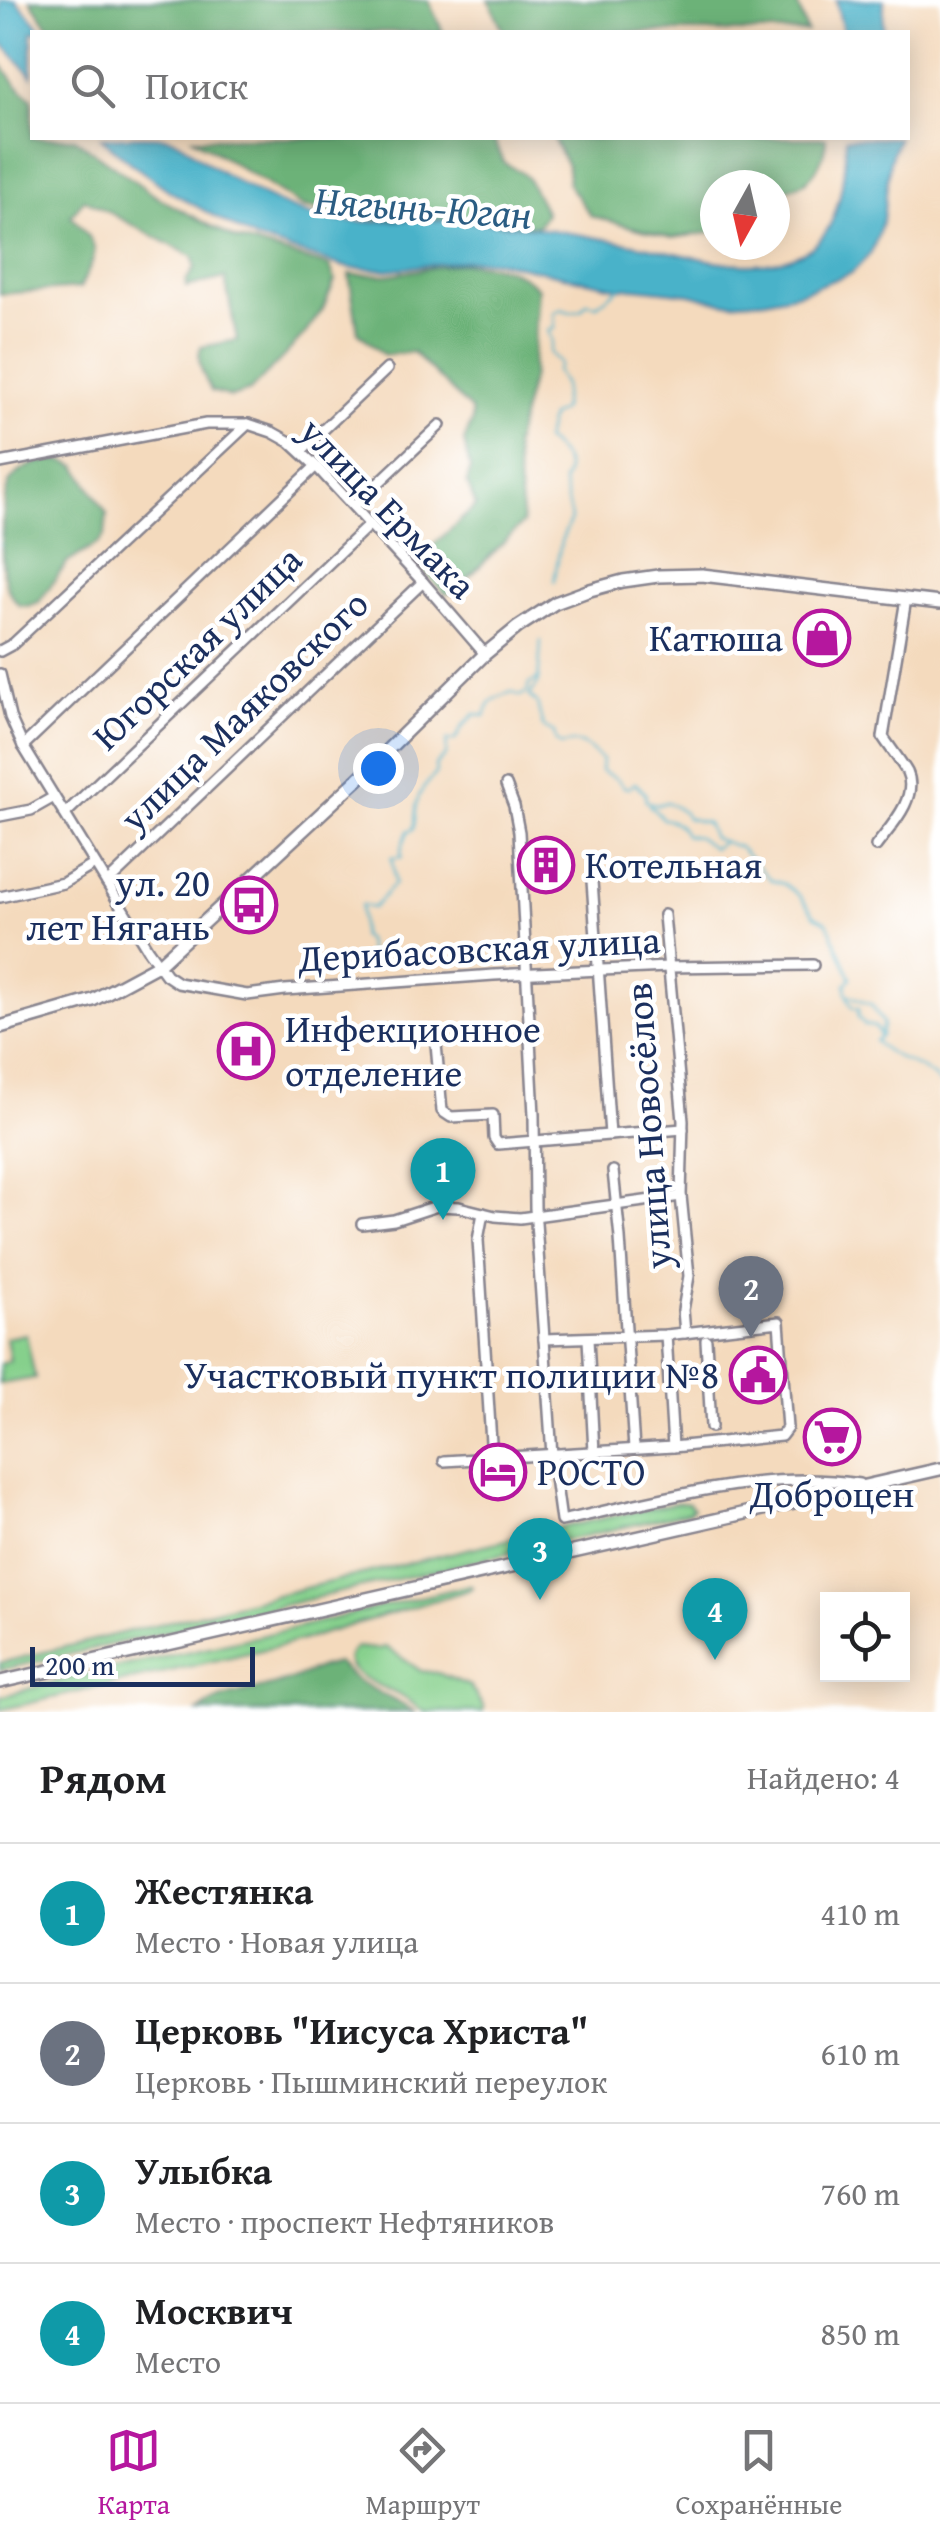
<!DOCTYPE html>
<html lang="ru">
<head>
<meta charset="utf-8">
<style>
	:root { --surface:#fff; --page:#f2f2f2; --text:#202124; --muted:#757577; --line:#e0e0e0; --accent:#b5179e }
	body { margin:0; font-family:"Gentium Book Plus",serif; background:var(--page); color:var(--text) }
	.controls { position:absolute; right:30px; bottom:30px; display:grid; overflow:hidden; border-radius:0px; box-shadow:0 5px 25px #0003 }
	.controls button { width:90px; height:90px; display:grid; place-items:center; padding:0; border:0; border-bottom:2px solid var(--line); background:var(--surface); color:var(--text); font:50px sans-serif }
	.compass { position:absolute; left:700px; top:170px; width:90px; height:90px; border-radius:50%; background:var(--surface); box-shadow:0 5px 25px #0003; rotate:188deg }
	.scale { position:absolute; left:30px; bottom:25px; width:225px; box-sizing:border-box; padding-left:10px; border:5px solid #1b2f5e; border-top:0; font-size:28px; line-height:35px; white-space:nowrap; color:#1b2f5e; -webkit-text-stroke:8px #fff; paint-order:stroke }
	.you { position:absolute; left:378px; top:768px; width:35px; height:35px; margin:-25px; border:8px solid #fff; border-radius:50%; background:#1a73e8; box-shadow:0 0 0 15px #1a73e833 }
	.badge { display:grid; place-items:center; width:65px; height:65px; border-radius:50%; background:var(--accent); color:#fff; font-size:32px; font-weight:700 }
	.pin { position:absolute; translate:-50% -82px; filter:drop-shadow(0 2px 5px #0008) }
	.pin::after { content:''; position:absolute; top:52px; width:35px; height:30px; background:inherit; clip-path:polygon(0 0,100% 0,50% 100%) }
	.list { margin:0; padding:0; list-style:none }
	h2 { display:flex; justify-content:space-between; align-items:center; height:130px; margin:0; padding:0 40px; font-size:42px }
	h2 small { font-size:32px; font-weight:400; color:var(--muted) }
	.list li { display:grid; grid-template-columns:65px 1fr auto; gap:30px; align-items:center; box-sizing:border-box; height:140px; padding:0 40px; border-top:2px solid var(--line) }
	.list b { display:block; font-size:38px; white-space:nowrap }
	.list p { margin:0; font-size:32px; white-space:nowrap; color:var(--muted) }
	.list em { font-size:32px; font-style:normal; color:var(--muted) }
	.icon { flex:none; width:55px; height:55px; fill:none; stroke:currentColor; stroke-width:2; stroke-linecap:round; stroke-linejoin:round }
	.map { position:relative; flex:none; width:940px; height:1712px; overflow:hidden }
	.search { position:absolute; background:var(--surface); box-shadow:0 5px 25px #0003; left:30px; right:30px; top:30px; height:110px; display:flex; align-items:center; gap:25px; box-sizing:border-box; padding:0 35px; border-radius:0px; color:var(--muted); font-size:38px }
	.sheet { height:690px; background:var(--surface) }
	nav { display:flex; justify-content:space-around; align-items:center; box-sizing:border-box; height:140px; border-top:2px solid var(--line); background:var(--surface); font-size:28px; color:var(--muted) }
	nav a { display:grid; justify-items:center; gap:5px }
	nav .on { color:var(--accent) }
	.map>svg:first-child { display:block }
</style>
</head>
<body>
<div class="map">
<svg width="940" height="1712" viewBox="0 0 940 1712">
	<rect width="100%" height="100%" fill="#fff"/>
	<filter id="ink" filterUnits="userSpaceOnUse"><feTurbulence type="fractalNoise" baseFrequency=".01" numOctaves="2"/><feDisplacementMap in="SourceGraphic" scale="20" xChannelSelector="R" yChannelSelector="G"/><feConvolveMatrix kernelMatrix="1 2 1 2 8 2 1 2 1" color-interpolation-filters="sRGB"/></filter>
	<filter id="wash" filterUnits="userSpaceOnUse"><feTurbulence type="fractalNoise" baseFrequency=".0048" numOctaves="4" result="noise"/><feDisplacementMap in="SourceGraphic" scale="40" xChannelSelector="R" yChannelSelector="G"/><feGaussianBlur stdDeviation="2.25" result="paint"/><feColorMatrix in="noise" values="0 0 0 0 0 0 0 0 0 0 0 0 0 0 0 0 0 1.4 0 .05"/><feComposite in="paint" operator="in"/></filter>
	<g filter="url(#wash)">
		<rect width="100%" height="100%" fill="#f4dabd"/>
		<g fill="#86d08c" stroke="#508075" stroke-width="2.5">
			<polygon points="26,1334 35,1378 0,1384 0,1364 10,1361 6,1338"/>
			<path d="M680,1502L689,1503L693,1508L689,1512L0,1670V1663C226,1608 452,1549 680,1502Z"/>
			<polygon points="470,1585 472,1587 468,1590 292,1643 0,1710 0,1697 68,1678 286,1630"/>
			<path d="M356,1647L376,1649L386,1647L421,1671L438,1673L470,1686L484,1708L483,1712H426C417,1708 412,1702 404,1698C389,1688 327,1671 356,1647Z"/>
		</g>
		<g fill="#6cb278" stroke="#44706b" stroke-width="2.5">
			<polygon points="30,0 428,0 443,32 58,32 46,23"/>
			<polygon points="489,0 796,0 807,32 504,32"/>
			<path d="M0,62L16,84L32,99V138H74L157,197L236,239L330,266L335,280L323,309L304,335L250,391L231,397L211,391C205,378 195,361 201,347L237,340L225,278L186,287V281L195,268L193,257L84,199L71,216C101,251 100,246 80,288L0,294Z"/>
			<polygon points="193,138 493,138 504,163 520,171 528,179 546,213 538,226 455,219 368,218 303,207"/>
			<path d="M553,138H826C826,152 818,172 806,181C798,187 784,190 775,193V185H715V232L672,238L591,216L568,184L567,166Z"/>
			<path d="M461,263C493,265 514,265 538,288L532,376L514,446L523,523L453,593L445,594L419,566L417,560L476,506L467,483L470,469L464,441L472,421L471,410L413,352L384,355L358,332L349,274L387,275Z"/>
			<path d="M46,460L64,461L77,466L107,514L105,534L100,542L67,563L39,602L28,606L19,605C13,598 8,592 6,584C0,563 0,497 11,480C20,470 33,463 46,460Z"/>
			<path d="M337,1663L356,1680L416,1712H198C221,1692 253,1693 282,1683C301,1677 317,1666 337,1663Z"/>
		</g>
		<g fill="#4ab2c9" stroke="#327094" stroke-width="2.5">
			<polygon points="0,0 16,0 44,32 32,32 32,76 0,41"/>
			<polygon points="836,0 884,0 883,32 843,32"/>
			<path d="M101,138C120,137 153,134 169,138C182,140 196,156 207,163C239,184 278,206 315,216C346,225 375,221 406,220C436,220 466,221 497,224C544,227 592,237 639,245C692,255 758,280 809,249C841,230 845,171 846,138H898L890,160L883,220L878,235L871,253L852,273L799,293L765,300L725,303L690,294L635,288H619L496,261L470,260L388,270L349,268L255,239L171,192L129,162Z"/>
		</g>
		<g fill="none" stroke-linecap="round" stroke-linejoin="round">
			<g stroke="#4ab2c9" stroke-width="2.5">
				<path d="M554,582L561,541L571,519L563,482C574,463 557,452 545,440L550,417L562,410L564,385L556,371L560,364L550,353L552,341L548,330L555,328L554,313L561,309L571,312L581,310L587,303L597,305L619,288"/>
				<path d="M541,641L538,684L529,696L537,703L543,727L554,733L556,742L562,745C581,738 589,748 602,760L601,771L617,779L624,787L629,788L635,783L645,793L646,801L657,805L667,802L684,812L687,818L707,823L713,838L739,847L771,880L784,884L799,895L815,916L827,922L851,978L846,984L847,994L872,1005L883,1023L881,1036L875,1041C892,1061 928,1065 940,1084"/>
				<path d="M649,805L663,819C673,820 681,825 685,835L698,837L713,848L722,842"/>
				<path d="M370,961L366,940L361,936V905L373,908L395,883C393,874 394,866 391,858L402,857L401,850L408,831L413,829C417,818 414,805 420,794C423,787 431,780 436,773L435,766L446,755L447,741L455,740L463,726L475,714L485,716C490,699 496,697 512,692L520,696L527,692L529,684L537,680"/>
				<polyline points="848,997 853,1008 859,1008 858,1017 865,1025 875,1027 880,1035"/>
			</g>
		</g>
	</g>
	<g filter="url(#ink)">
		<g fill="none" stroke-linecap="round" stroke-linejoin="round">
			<g stroke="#88848e" stroke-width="14">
				<g id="minor">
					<polyline points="301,451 387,369"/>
					<polyline points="0,463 206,424 248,424 272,432 290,442 316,466 423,582 485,654"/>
					<polyline points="354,506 440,425"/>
					<polyline points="0,651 13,644 248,424"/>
					<polyline points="0,674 10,717 23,746 148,950 166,975 178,983 247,995 285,990 494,975 668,967 813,965"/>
					<polyline points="23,746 316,466"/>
					<path d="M506,785L514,806L519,832L534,1115L535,1208L552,1455L561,1521C658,1500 760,1469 859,1484"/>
					<polyline points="65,814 370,524"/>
					<polyline points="0,816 31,810 54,797"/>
					<path d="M876,846C890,827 919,798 907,772C900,760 891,749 883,737L906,599"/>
					<polyline points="592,881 610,1135"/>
					<polyline points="107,883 423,582"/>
					<polyline points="0,897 63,883 95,864"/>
					<polyline points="664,915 683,1121 681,1196 689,1276 683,1310 685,1333"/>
					<polyline points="436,1044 442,1111 451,1117 493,1115 494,1138 498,1144 683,1129"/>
					<polyline points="613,1171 620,1238 634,1449"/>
					<polyline points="483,1213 478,1240 492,1458"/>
					<polyline points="362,1224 394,1220 437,1206 459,1207 495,1216 520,1218 681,1196"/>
					<polyline points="666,1335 673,1447"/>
					<polyline points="588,1339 594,1452"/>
					<polyline points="706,1340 711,1427"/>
					<polyline points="444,1461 673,1447 781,1436 787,1428 779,1322 666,1335 544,1339"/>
				</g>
			</g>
			<g stroke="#88848e" stroke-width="16">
				<g id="major">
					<polyline points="0,1027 93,1000 158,965 355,782 485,654 518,627 555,603 590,590 623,581 658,576 702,575 940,603"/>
					<polyline points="0,1682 940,1469"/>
				</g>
			</g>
			<use href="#minor" stroke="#fff" stroke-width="9"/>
			<use href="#major" stroke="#fff" stroke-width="11"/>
		</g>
	</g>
	<defs>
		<g id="shop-ring" transform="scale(2.875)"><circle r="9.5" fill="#fff" stroke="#b5179e" stroke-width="1.5"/><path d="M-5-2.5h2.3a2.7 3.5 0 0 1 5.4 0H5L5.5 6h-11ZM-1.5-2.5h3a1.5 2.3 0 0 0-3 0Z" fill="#b5179e"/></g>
		<g id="building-ring" transform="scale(2.875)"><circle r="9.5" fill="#fff" stroke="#b5179e" stroke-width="1.5"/><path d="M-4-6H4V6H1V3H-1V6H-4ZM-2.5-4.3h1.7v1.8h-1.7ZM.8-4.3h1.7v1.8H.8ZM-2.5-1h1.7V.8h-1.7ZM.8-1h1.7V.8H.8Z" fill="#b5179e"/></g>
		<g id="bus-ring" transform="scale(2.875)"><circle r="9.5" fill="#fff" stroke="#b5179e" stroke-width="1.5"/><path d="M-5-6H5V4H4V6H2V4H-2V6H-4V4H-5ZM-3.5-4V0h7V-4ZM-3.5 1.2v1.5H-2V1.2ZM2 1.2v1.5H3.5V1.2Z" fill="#b5179e"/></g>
		<g id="hospital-ring" transform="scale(2.875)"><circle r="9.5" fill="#fff" stroke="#b5179e" stroke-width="1.5"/><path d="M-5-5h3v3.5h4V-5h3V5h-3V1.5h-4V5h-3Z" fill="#b5179e"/></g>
		<g id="civic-ring" transform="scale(2.875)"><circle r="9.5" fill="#fff" stroke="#b5179e" stroke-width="1.5"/><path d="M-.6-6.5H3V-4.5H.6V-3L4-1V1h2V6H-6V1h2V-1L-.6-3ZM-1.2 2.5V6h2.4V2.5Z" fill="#b5179e"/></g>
		<g id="supermarket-ring" transform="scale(2.875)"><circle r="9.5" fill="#fff" stroke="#b5179e" stroke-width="1.5"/><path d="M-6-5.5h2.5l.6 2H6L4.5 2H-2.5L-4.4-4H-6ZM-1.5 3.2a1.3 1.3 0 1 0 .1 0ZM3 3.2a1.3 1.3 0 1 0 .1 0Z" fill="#b5179e"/></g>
		<g id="hotel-ring" transform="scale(2.875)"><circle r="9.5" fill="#fff" stroke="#b5179e" stroke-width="1.5"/><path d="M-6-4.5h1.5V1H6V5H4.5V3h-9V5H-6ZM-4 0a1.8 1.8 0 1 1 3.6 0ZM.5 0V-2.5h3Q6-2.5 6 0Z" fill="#b5179e"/></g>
	</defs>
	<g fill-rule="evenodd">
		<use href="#shop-ring" x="822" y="638"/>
		<use href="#building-ring" x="546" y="865"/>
		<use href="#bus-ring" x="249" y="905"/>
		<use href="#hospital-ring" x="246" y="1051"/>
		<use href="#civic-ring" x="758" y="1375"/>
		<use href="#supermarket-ring" x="832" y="1437"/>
		<use href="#hotel-ring" x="498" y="1472"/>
	</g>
	<g text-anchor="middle" stroke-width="9" stroke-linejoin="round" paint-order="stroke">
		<g font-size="38" fill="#1b2f5e" stroke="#fff">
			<text transform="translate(388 508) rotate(46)" y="13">улица Ермака</text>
			<text transform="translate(197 648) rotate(-44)" y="13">Югорская улица</text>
			<text transform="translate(244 711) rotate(-44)" y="13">улица Маяковского</text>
			<text transform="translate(479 949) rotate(-3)" y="13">Дерибасовская улица</text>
			<text transform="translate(648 1126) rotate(-94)" y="13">улица Новосёлов</text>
		</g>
		<g font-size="38" fill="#1b2f5e" stroke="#fff" text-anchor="end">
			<text x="783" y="651">Катюша</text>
			<text x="585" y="878" text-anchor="start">Котельная</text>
			<text x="210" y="896">ул. 20<tspan x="210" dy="44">лет Нягань</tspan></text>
			<text x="285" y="1042" text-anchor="start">Инфекционное<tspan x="285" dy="44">отделение</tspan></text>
			<text x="719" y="1388">Участковый пункт полиции №8</text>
			<text x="537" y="1485" text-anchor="start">РОСТО</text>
			<text x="832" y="1507" text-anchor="middle">Доброцен</text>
		</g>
		<g font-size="40" font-style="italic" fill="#2b5d83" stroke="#fff">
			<text transform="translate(423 207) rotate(4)" y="14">Нягынь-Юган</text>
		</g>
	</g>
</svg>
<div class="controls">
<button><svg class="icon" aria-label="locate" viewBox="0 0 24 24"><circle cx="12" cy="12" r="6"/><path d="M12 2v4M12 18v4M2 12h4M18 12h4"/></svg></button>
</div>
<svg class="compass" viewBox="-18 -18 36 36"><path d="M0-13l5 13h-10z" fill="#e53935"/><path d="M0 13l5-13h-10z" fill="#757577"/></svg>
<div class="scale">200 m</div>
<div class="you"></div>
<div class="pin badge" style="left:443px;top:1220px;background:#0f9aa8">1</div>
<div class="pin badge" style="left:751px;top:1338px;background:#6b7280">2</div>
<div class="pin badge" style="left:540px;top:1600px;background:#0f9aa8">3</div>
<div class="pin badge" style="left:715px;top:1660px;background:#0f9aa8">4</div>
<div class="search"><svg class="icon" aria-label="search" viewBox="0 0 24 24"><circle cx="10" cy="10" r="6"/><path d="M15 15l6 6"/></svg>Поиск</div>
</div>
<section class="sheet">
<h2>Рядом<small>Найдено: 4</small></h2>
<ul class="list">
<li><span class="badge" style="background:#0f9aa8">1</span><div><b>Жестянка</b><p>Место · Новая улица</p></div><em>410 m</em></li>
<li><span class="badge" style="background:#6b7280">2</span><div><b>Церковь &quot;Иисуса Христа&quot;</b><p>Церковь · Пышминский переулок</p></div><em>610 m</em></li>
<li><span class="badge" style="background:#0f9aa8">3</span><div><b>Улыбка</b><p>Место · проспект Нефтяников</p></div><em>760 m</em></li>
<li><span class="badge" style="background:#0f9aa8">4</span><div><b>Москвич</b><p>Место</p></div><em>850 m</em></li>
</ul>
</section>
<nav>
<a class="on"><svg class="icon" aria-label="map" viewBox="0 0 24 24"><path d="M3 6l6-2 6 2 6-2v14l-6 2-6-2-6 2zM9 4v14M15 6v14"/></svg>Карта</a>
<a><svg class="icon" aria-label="directions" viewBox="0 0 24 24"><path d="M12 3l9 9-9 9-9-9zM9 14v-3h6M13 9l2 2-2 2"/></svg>Маршрут</a>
<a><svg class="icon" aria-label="saved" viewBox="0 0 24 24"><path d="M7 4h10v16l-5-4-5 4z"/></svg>Сохранённые</a>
</nav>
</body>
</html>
